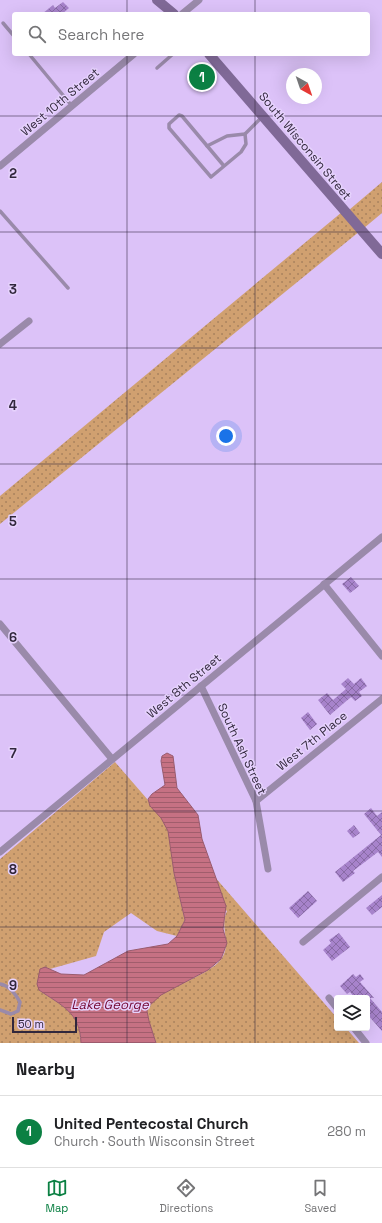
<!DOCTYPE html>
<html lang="en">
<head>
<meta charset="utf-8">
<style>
	:root { --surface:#fff; --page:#f6f6f6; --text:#202124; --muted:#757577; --line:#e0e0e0; --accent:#0b8043 }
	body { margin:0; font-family:"Space Grotesk",sans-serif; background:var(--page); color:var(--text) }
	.controls { position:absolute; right:12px; bottom:12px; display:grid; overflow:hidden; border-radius:4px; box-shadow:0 4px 16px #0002 }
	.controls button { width:36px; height:36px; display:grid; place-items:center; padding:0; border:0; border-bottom:1px solid var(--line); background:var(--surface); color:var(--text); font:20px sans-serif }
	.compass { position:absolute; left:286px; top:68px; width:36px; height:36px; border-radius:50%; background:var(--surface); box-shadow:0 4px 16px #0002; rotate:140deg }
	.scale { position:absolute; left:12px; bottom:10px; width:65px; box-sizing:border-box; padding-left:4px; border:2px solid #31273c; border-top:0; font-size:11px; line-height:14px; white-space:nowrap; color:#31273c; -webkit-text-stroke:3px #e6d2fd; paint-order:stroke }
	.you { position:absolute; left:226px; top:436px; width:14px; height:14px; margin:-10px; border:3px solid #fff; border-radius:50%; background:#1a73e8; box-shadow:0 0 0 6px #1a73e833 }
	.badge { display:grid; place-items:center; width:26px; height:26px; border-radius:50%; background:var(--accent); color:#fff; font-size:13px; font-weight:700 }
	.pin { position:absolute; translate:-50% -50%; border:2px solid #fff; box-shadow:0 1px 4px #0006 }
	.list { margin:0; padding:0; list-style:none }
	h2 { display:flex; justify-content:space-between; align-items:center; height:52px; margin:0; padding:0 16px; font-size:17px }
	h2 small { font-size:13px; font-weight:400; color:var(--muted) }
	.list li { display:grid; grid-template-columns:26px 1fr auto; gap:12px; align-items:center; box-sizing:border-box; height:72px; padding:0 16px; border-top:1px solid var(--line) }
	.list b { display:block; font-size:15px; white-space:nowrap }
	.list p { margin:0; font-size:13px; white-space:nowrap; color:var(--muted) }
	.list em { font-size:13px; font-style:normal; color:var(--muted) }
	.icon { flex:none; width:22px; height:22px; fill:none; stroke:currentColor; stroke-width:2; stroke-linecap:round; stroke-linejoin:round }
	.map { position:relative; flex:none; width:382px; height:1043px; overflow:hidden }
	.search { position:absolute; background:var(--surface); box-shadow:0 4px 16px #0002; left:12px; right:12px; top:12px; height:44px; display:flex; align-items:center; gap:10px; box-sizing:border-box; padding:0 14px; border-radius:4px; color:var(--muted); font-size:15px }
	.sheet { height:124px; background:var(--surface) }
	nav { display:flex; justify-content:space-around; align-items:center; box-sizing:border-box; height:56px; border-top:1px solid var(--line); background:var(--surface); font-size:11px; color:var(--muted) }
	nav a { display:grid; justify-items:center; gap:2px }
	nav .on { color:var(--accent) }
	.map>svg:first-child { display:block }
</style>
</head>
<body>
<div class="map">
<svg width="382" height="1043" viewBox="0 0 382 1043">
	<defs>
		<pattern id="grass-dots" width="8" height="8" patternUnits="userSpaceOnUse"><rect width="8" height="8" fill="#d0a070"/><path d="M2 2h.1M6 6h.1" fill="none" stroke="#a9825d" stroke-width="1.8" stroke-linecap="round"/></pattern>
		<pattern id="water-rules" width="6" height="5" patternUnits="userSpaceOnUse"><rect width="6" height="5" fill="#c67183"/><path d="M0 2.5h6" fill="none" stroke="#a15d6c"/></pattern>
		<pattern id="building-cross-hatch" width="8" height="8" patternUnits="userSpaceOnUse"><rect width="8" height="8" fill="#a783cb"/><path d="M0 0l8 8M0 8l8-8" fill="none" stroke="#896ba6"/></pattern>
	</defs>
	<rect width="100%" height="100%" fill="#dcc2f8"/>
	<g fill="url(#grass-dots)">
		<polygon points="382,182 382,213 364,228 349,210"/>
		<polygon points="342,212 360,231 0,524 0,496"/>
		<path d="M115,762L337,1018V1028H346L359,1043H156C154,1034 145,1020 147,1010C150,991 209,978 222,958C232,942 219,928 227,911L174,873L185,920L177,936L157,931L131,913L104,932L96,956L50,969L45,967L39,990C62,1006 80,1012 81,1043H0V859Z"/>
	</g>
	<path fill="url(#water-rules)" stroke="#995b6e" d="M167,753L173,756L177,788L198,815L202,839L226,906L223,929L227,943L221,959L208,970L161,995L149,1006L147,1011L149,1021L156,1043H81C80,1012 62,1006 39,990L37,984L40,969L45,967L61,974L84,975L128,951L168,944L177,936L185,920L174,873L168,831L161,818L150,806L148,799L152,794L165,785L161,761L162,756Z"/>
	<g fill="url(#building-cross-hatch)">
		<polygon points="63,2 69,8 62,14 42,14 53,5 55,8"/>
		<polygon points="351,577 359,586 350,593 342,584"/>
		<polygon points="348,678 354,684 361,678 367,686 359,692 362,696 355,701 351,697 330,715 318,700 327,693 333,700 346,689 341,684"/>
		<polygon points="308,712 317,724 310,730 301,718"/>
		<polygon points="371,808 377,816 382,812 382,857 378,852 353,871 355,873 343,882 335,872 381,835 364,814"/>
		<polygon points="354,825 360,833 353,838 347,831"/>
		<polygon points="308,891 317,901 298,918 289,908"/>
		<polygon points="382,895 382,907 372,915 366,908"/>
		<polygon points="339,933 350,947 332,961 323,950 331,943 329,940"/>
		<polygon points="353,974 356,977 360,974 364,979 360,982 374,998 370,998 382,1012 382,1031 367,1014 367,998 355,998 350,992 347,994 340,986"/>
	</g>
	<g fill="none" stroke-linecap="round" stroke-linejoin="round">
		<g stroke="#9a8aaa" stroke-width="3.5">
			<polyline points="3,23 14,36"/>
			<polyline points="29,54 72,106"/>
			<polyline points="157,68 173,54"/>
			<polyline points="207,146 227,136 245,134 262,117"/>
			<polyline points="224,166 182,116 179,115 169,124 169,128 211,177 241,152 246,144 245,134"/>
			<polyline points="0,211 68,288"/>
			<path d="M0,984C9,985 16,995 20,1002L18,1011L11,1014L0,1010"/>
		</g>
		<g stroke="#9a8aaa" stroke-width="7">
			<polyline points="182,14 199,0"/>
			<polyline points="0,166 134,54"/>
			<polyline points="0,344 29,321"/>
			<polyline points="324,584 382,656"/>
			<polyline points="0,624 112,759"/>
			<polyline points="201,686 256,801 268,869"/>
			<polyline points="256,801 382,699"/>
			<polyline points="0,852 382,537"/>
			<polyline points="303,942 382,877"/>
			<polyline points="329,998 337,1008"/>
			<polyline points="354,1028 366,1043"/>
		</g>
		<g stroke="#806997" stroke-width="10">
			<polyline points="157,0 174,14"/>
			<polyline points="209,54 382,254"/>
		</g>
	</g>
	<path fill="none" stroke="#31273c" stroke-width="1" stroke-opacity="0.55" d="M127,0V14M255,0V14M127,54V1043M255,54V1043M0,116H382M0,232H382M0,348H382M0,464H382M0,579H382M0,695H382M0,811H382M0,927H382"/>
	<g text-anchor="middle" stroke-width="3" stroke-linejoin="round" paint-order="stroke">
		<g font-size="12" fill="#31273c" stroke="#e6d2fd">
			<text transform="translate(60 102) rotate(-40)" y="4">West 10th Street</text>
			<text transform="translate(305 146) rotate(50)" y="4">South Wisconsin Street</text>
			<text transform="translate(184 686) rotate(-40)" y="4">West 8th Street</text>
			<text transform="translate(312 741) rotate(-39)" y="4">West 7th Place</text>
			<text transform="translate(242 749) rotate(65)" y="4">South Ash Street</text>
		</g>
		<g font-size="13" font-style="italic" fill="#740732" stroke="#e6d2fd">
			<text x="110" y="1009">Lake George</text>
		</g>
	</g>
	<g font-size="13" text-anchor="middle" font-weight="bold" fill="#31273c" stroke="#e6d2fd" stroke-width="3" stroke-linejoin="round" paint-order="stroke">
		<text x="13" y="178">2</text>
		<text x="13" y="294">3</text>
		<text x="13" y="410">4</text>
		<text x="13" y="526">5</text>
		<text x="13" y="642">6</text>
		<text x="13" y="758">7</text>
		<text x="13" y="874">8</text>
		<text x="13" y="990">9</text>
	</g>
</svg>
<div class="controls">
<button><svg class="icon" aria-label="layers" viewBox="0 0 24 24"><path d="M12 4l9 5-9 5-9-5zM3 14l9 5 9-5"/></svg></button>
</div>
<svg class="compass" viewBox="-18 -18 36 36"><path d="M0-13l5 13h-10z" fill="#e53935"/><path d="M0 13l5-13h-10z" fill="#757577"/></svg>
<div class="scale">50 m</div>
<div class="you"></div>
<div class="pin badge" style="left:202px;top:77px">1</div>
<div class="search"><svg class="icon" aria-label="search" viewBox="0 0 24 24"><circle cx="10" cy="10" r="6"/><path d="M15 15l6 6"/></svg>Search here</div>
</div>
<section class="sheet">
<h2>Nearby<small></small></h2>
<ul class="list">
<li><span class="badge">1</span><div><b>United Pentecostal Church</b><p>Church · South Wisconsin Street</p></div><em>280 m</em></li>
</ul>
</section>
<nav>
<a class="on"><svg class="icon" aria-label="map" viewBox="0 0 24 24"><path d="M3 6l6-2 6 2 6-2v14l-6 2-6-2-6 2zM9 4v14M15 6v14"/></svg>Map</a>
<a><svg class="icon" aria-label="directions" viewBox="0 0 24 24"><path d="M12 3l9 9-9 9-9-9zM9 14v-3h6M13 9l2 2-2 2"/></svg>Directions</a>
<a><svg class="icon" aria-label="saved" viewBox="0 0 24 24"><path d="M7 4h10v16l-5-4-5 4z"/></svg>Saved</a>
</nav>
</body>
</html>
